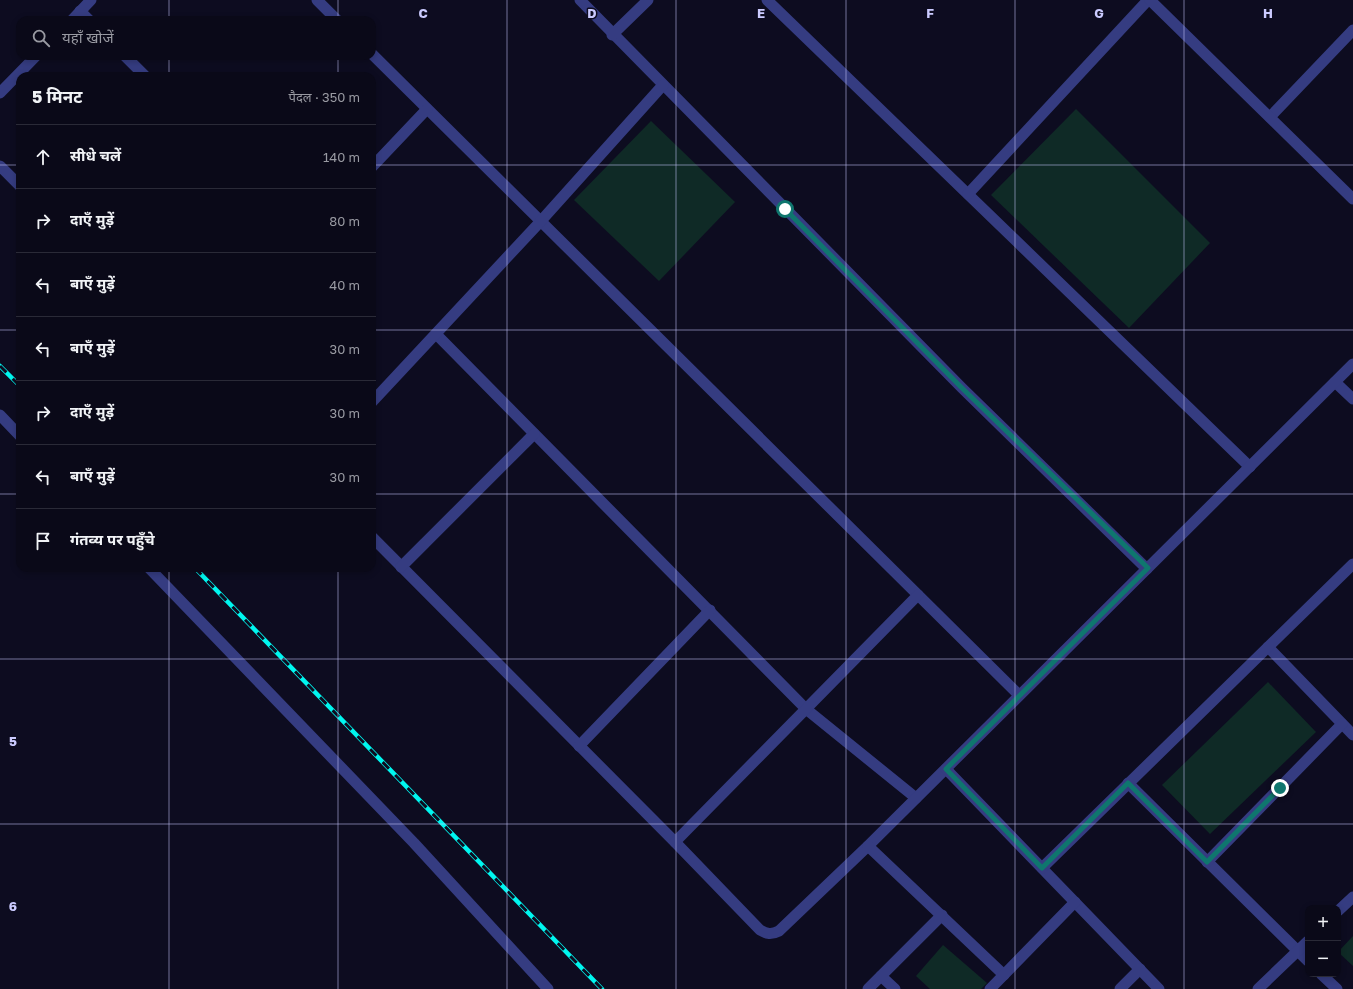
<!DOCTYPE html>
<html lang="hi">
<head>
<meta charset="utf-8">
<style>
	:root { --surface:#0a0918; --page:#181725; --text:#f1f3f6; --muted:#999aa2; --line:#2a2a37 }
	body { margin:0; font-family:"Golos Text","Noto Sans Devanagari",sans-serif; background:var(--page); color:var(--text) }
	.controls { position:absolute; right:12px; bottom:12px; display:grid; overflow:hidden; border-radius:8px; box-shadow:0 2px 6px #0003 }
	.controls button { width:36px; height:36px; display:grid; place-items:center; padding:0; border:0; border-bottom:1px solid var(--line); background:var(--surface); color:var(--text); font:20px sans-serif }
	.stop { position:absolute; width:12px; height:12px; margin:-9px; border:3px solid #0f766e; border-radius:50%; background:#fff }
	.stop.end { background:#0f766e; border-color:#fff; box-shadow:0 1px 4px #0008 }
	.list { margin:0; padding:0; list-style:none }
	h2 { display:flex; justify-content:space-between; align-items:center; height:52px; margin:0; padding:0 16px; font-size:17px }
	h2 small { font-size:13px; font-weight:400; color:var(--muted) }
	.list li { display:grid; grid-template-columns:26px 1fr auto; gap:12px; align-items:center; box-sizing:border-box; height:64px; padding:0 16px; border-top:1px solid var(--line) }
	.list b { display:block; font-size:15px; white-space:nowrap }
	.list em { font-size:13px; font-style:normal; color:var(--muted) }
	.icon { flex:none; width:22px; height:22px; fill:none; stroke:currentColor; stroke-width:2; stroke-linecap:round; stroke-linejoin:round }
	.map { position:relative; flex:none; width:1353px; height:989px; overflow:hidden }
	.search { position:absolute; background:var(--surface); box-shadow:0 2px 6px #0003; left:16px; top:16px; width:360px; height:44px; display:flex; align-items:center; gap:10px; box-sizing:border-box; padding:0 14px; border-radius:12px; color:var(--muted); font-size:15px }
	.panel { position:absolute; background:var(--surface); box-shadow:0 2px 6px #0003; left:16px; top:72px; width:360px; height:500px; border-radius:12px }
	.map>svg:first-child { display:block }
</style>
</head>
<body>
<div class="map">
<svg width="1353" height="989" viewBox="0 0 1353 989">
	<rect width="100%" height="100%" fill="#0d0c20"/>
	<g fill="#0f2a26">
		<polygon points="1076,109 1210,243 1129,328 991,195"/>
		<polygon points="651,121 735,202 659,281 574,200"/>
		<polygon points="1268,682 1316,732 1210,834 1162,785"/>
		<polygon points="1353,936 1353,966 1338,952"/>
		<polygon points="943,945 987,983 981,989 930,989 916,976"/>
	</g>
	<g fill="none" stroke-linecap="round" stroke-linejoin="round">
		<g stroke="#353c81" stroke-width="11">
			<polyline points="317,0 337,20"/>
			<polyline points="580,0 962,388 1147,569"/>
			<polyline points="767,0 1250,467"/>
			<polyline points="80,11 89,20"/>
			<polyline points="72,20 91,0"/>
			<polyline points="612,35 648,0"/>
			<polyline points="372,54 1019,695"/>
			<polyline points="125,56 145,76"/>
			<polyline points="0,93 36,56"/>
			<polyline points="1270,117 1353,30"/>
			<polyline points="0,166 20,186"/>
			<polyline points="372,167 427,109"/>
			<polyline points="968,194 1148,0"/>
			<polyline points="436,334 806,709 916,798"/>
			<polyline points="1335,382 1353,399"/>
			<polyline points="372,402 540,222 663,85"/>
			<polyline points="0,415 20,436"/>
			<path d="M372,537L675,842L760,930C767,934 771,935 779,931L868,846L1353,364"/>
			<polyline points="401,567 534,434"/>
			<polyline points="149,568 414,843 548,989"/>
			<polyline points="1268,647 1353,735"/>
			<polyline points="579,746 710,610"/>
			<polyline points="946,769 1159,989"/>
			<polyline points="1128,783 1308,961"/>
			<polyline points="675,842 918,595"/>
			<polyline points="868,846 1004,975"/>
			<polyline points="1207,862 1342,724"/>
			<polyline points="1042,868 1353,564"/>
			<polyline points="1338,911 1353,897"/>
			<polyline points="1321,974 1337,989"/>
			<polyline points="881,976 895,989"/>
			<polyline points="868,989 942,915"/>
			<polyline points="990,989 1075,902"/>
			<polyline points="1120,989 1140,969"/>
			<polyline points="1258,989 1308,941"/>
		</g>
		<polyline stroke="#353c81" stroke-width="11" points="1150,0 1353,199"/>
		<g stroke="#00f6ef" stroke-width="4.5">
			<g id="rail">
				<polyline points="0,366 20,386"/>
				<polyline points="195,568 602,989"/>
			</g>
		</g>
		<use href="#rail" stroke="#0d0c20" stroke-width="3" stroke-dasharray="9" stroke-linecap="butt"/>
	</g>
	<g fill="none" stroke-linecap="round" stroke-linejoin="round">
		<polyline stroke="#0f766e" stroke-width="5" points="785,209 962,388 1148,568 946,769 1042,868 1128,783 1207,862 1280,788"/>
	</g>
	<path fill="none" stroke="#cbcbff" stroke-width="1" stroke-opacity="0.55" d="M169,0V20M338,0V20M507,0V989M676,0V989M846,0V989M1015,0V989M1184,0V989M169,56V76M338,56V76M0,165H20M372,165H1353M0,330H20M372,330H1353M0,494H20M372,494H1353M169,568V989M338,568V989M0,659H1353M0,824H1353"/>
	<g font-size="13" text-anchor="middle" font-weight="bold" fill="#cbcbff" stroke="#0d0c20" stroke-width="3" stroke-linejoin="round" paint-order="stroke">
		<text x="423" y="18">C</text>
		<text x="592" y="18">D</text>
		<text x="761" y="18">E</text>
		<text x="930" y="18">F</text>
		<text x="1099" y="18">G</text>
		<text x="1268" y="18">H</text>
		<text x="13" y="746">5</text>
		<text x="13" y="911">6</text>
	</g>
</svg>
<div class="controls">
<button>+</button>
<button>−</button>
</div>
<div class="stop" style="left:785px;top:209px"></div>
<div class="stop end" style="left:1280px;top:788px"></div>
<div class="search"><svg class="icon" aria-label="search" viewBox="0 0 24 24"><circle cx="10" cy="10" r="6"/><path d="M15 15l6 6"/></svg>यहाँ खोजें</div>
<section class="panel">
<h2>5 मिनट<small>पैदल · 350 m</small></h2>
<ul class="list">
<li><svg class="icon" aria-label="ahead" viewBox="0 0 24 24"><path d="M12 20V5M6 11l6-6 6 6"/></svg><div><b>सीधे चलें</b></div><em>140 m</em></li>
<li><svg class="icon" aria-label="right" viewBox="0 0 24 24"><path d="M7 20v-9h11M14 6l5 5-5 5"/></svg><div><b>दाएँ मुड़ें</b></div><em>80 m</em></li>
<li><svg class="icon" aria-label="left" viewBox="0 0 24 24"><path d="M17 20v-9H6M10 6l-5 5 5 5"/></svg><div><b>बाएँ मुड़ें</b></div><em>40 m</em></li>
<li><svg class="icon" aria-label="left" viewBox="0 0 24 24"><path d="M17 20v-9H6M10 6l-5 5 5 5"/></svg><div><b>बाएँ मुड़ें</b></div><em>30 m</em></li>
<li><svg class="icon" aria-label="right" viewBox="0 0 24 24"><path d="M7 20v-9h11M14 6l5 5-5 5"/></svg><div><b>दाएँ मुड़ें</b></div><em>30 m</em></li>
<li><svg class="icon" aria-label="left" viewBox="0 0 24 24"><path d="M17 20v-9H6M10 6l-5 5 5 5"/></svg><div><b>बाएँ मुड़ें</b></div><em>30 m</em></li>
<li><svg class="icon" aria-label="arrive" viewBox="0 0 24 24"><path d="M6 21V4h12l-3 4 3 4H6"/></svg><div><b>गंतव्य पर पहुँचे</b></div></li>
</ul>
</section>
</div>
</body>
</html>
